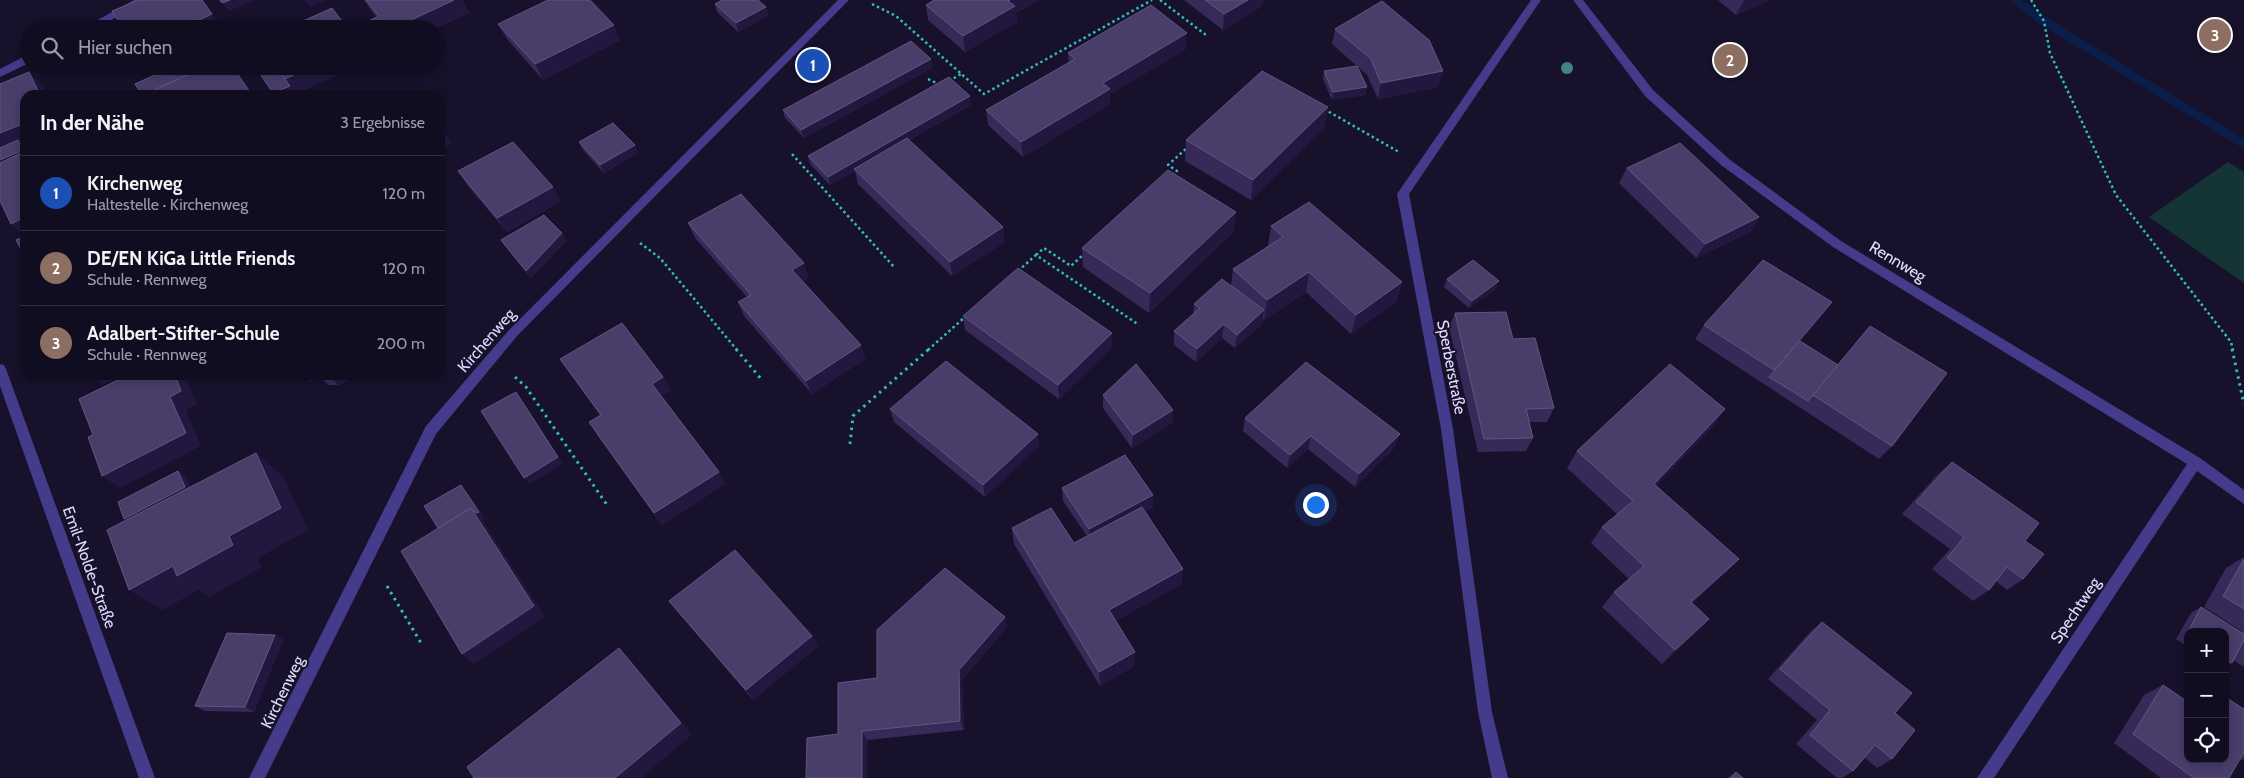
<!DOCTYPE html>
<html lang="de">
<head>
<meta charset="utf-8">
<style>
	:root { --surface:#110d20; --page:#1a1629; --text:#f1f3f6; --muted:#9c9ca5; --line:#302d3e; --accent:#0b8043 }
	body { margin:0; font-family:Cabin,sans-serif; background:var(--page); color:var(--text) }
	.controls { position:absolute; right:15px; bottom:15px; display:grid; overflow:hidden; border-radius:10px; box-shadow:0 2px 8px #0003 }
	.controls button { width:45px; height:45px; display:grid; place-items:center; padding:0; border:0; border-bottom:1px solid var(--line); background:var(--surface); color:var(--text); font:25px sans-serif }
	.you { position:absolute; left:1315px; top:504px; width:18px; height:18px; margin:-12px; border:4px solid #fff; border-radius:50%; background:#1a73e8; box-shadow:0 0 0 8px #1a73e833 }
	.badge { display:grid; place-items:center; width:32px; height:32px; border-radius:50%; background:var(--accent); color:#fff; font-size:16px; font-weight:700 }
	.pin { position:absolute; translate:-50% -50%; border:2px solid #fff; box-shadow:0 1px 5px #0006 }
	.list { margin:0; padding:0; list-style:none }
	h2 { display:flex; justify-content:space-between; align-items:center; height:65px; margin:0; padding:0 20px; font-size:21px }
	h2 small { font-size:16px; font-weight:400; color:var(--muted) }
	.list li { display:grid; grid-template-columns:32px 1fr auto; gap:15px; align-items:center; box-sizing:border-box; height:75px; padding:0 20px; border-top:1px solid var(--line) }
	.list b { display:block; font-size:19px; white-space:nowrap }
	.list p { margin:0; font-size:16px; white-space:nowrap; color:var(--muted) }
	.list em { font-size:16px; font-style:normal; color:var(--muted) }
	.icon { flex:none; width:28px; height:28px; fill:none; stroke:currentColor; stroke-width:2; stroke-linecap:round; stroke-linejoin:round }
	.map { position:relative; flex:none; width:2244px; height:778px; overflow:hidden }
	.search { position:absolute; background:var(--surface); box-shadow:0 2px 8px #0003; left:20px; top:20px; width:425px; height:55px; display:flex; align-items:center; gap:12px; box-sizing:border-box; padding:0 18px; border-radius:28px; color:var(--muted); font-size:19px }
	.panel { position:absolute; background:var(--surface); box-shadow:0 2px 8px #0003; left:20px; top:90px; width:425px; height:290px; border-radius:15px }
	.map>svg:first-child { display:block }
</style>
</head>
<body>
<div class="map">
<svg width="2244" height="778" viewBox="0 0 2244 778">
	<rect width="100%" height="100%" fill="#17112b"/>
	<polygon fill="#143435" points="2228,162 2244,172 2244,283 2149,217"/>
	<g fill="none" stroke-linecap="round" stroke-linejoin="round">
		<polygon fill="#0b1e4a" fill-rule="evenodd" points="2010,0 2022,0 2048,18 2244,139 2244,149 2040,24"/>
		<g stroke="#31bdbe" stroke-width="2.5" stroke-dasharray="2.5 3" stroke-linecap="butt">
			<polyline points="1160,0 1206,35"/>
			<polyline points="2031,0 2044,21 2050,53 2116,195 2231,342 2233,350"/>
			<polyline points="872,4 896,16 984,94 1152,0"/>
			<polyline points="928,79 941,85"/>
			<polyline points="949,81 961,74"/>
			<polyline points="1324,109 1399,152"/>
			<polyline points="792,154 895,268"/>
			<polyline points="1172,175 1177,171 1168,165 1188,147"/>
			<polyline points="640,243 660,258 737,350"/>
			<polyline points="1036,255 1044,248 1071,266 1085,253"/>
			<polyline points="1018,271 1036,255 1139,325"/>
			<polyline points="928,350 965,317"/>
		</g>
		<g stroke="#31bdbe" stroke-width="3" stroke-dasharray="2.5 4.5" stroke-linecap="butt">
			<polyline points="736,349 762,380"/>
			<polyline points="2232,349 2244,404"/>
			<polyline points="515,377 526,387 607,505"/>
			<polyline points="850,444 853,416 929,349"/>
			<polyline points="387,586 421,643"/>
		</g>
		<g fill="#443c8a" fill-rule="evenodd">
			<polygon points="134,0 147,0 95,29 81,29"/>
			<polygon points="838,0 849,0 517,336 436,434 265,778 249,778 426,426 509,330"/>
			<polygon points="1531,0 1541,0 1409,194 1453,429 1492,712 1508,778 1492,778 1478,712 1441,429 1397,194"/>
			<polygon points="1573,0 1583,0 1653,90 1729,159 1841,241 2200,458 2244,490 2244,504 2197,471 1994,778 1977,778 2187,464 1833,247 1721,165 1645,96"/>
			<polygon points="29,54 29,63 0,77 0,69"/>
			<polygon points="0,364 4,365 6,369 155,778 139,778 0,386"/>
		</g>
	</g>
	<circle fill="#428382" cx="1567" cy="68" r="6"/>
	<g fill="#372a59">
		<polygon points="364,0 462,0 469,13 434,29 351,29 376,17"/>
		<polygon points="934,0 1039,0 1016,13 1017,22 965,52 928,20 926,5"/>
		<polygon points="1184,0 1263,0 1262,6 1223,30"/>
		<polygon points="1718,0 1770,0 1736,15"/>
		<polygon points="715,4 769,15 738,32 717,12"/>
		<polygon points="498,24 620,40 543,80 507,39"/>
		<polygon points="1335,29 1443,71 1438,87 1378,99 1367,75 1332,44"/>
		<polygon points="1186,49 1110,94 1110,104 1023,157 988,125 986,110 1069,63 1068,53"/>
		<polygon points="931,59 932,68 804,138 785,118 783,110"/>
		<polygon points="1324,71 1367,87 1365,95 1332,100 1323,79"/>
		<polygon points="971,105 909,140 1005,242 952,276 858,184 855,171 830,185 810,164 808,156"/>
		<polygon points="1328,107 1324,128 1251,200 1185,161 1186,140"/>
		<polygon points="579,142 635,145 638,153 604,173 583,150"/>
		<polygon points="1627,168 1759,217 1750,232 1696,258 1619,183"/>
		<polygon points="458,171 561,201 507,232 468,186"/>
		<polygon points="1236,212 1233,232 1149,313 1083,267 1082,248"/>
		<polygon points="688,223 809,277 803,281 861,345 865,359 812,394 744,316 738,302 747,297 695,238"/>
		<polygon points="1271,226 1402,282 1396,302 1351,334 1306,292 1264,320 1263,318 1262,324 1235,348 1222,338 1196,362 1174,345 1174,331 1193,314 1194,304 1231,286 1233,269 1268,246"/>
		<polygon points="562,233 566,241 531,278 506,247 501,240"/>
		<polygon points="1447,279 1496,289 1469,308 1444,287"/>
		<polygon points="1832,302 1800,342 1892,446 1879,459 1695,339 1704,325"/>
		<polygon points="1455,313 1513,339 1554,408 1547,422 1529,422 1533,438 1526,451 1478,452 1449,327"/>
		<polygon points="963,316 1112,347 1059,399 965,330"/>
		<polygon points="560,359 671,390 661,396 719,472 725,484 662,525 597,435 600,415"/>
		<polygon points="304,375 361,375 338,385 328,385 321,377 311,382"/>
		<polygon points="1103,395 1173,410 1172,423 1132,448 1103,408"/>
		<polygon points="890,409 1039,446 985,497 894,422"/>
		<polygon points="1725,409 1712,427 1656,486 1739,559 1724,574 1692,603 1695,633 1662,664 1602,607 1614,592 1629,579 1591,543 1602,527 1617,514 1567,468 1577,451"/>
		<polygon points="1245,418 1395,447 1355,487 1308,449 1287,468 1243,431"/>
		<polygon points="1952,462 2025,541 2023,579 2007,590 1996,581 1989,590 1973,601 1932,569 1950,549 1902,514 1938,474"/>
		<polygon points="1062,488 1153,507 1145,511 1182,584 1115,621 1134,666 1100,686 1014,544 1012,528 1074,543 1087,536 1063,501"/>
		<polygon points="2244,557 2244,667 2233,660 2232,663 2225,666 2225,632 2188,632 2188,647 2176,639 2191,613 2201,607 2241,633 2242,631 2204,607 2226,568"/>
		<polygon points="669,601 812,636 818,646 753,700 677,611"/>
		<polygon points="1822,622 1895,713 1892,759 1877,768 1865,758 1853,771 1842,778 1837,778 1796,744 1817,720 1768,679 1810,632"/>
		<polygon points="1007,627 962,680 964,730 867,740 838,734 877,678"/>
		<polygon points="275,635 283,640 254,712 205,711 195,706"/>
		<polygon points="2163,685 2188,759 2244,709 2244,759 2239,761 2229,778 2161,778 2114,743 2144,695"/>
		<polygon points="1736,772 1743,778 1727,778"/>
	</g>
	<g fill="#22183f">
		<polygon points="202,0 203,0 223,29 179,29"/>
		<polygon points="230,0 255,0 229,11 222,3"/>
		<polygon points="305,0 326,0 310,7"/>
		<polygon points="454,0 462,0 469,13 434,29 392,29"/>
		<polygon points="1010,0 1039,0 1016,13 1017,22 965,52 963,36"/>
		<polygon points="1248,0 1263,0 1262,6 1223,30 1224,14"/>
		<polygon points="1744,0 1770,0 1736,15"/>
		<polygon points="766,7 769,15 738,32 736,23"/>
		<polygon points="614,25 620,40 543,80 535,64"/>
		<polygon points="1187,33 1186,49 1110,94 1110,104 1023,157 1021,142 1103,83"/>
		<polygon points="931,59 932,68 804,138 801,130"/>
		<polygon points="232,66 238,73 253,95 252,95"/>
		<polygon points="276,66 296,94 293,95 275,95 273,93"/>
		<polygon points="313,66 357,66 297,94 285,79"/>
		<polygon points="1443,71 1438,87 1378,99 1381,83"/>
		<polygon points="29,72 44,87 48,95 40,95"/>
		<polygon points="1367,87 1365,95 1332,100 1333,92"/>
		<polygon points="970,96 971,105 855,170 854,169 855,171 830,185 828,177"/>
		<polygon points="1328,107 1324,128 1251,200 1253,180"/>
		<polygon points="25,123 25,144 24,145 25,146 25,161 0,172 0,133"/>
		<polygon points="442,128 452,143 440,149 440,129"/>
		<polygon points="635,145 638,153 604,173 600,165"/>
		<polygon points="553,187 561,201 507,232 497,218"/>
		<polygon points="1236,212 1233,232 1149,313 1150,293"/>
		<polygon points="25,217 25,236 11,224"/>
		<polygon points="1759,217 1750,232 1696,258 1705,244"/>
		<polygon points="1003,227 1005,242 952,276 950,262"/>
		<polygon points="562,233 566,241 531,278 526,271"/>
		<polygon points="804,263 809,277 798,284 792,270"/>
		<polygon points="1309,272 1306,292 1264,320 1267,300"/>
		<polygon points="1499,281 1496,289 1469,308 1472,301"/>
		<polygon points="1402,282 1396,302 1351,334 1356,315"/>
		<polygon points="1832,302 1821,317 1770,377 1774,370"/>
		<polygon points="1264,310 1262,324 1235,348 1237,335"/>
		<polygon points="1224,324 1222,338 1196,362 1197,349"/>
		<polygon points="1112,333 1112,347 1059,399 1058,385"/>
		<polygon points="861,345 865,359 812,394 806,381"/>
		<polygon points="101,375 123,375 103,385 94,378"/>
		<polygon points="175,375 184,375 197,404 186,410 201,446 120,488 102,476 170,397"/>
		<polygon points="304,375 319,375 321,377 311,382"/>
		<polygon points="329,375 361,375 338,385"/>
		<polygon points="663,377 671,390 660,397 652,384"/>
		<polygon points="516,392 563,464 529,484 524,478"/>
		<polygon points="1725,409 1712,427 1642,501 1654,484"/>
		<polygon points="1173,410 1172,423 1132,448 1133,435"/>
		<polygon points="1038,434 1039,446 985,497 983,485"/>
		<polygon points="1400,434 1395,447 1355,487 1359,474"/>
		<polygon points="1311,436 1308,449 1287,468 1290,455"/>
		<polygon points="256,453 283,476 308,530 258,558 262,567 209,597 199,590 162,610 129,590 229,536"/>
		<polygon points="178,471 186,477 193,492 133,526 124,519"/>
		<polygon points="719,472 725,484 662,525 654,513"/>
		<polygon points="461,485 467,492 485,518 482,519 545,617 474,664 462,654 471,508"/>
		<polygon points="1153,495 1153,507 1090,541 1089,529"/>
		<polygon points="1739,559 1724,574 1677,616 1691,602"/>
		<polygon points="1183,569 1182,584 1109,625 1109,610"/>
		<polygon points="1005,617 1007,627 962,680 964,730 960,721 959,670"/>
		<polygon points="1709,619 1695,633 1662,664 1675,650"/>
		<polygon points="275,635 283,640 254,712 245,707"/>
		<polygon points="812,636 818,646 753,700 746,690"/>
		<polygon points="619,648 631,661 692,735 641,778 615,778"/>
		<polygon points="1135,652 1134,666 1100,686 1099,672"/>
		<polygon points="862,731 867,740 867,778 862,778"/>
	</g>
	<g fill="#493d6a" stroke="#615682">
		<polygon points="139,0 202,0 212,14 179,29 123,29 112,11"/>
		<polygon points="220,0 230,0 222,3"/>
		<polygon points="366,0 454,0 392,29 389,29"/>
		<polygon points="548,0 590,0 614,25 535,64 498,24"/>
		<polygon points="722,0 758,0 766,7 736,23 715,4"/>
		<polygon points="934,0 1010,0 1008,1 1015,6 963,36 926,5"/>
		<polygon points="1205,0 1248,0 1224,14"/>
		<polygon points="1382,1 1429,40 1443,71 1381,83 1371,59 1335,29"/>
		<polygon points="1151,5 1187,33 1103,83 1110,89 1021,142 986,110 1075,59 1068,53"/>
		<polygon points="332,8 348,29 285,29"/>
		<polygon points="377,17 387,29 351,29"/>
		<polygon points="911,41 931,59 801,130 783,110"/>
		<polygon points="174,66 178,66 185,76 148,93 149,95 142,95 135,84"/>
		<polygon points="207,66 232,66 252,95 149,95 148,93"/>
		<polygon points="269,66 276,66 290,86 273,93 258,71"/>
		<polygon points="276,66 313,66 285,79"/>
		<polygon points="1357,66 1367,87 1333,92 1324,71"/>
		<polygon points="1262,71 1328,107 1253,180 1186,140"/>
		<polygon points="29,72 40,95 25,95 25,123 0,133 0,84"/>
		<polygon points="949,77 970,96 828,177 808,156"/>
		<polygon points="613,123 635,145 600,165 579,142"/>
		<polygon points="907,138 1003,227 950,262 854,169"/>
		<polygon points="18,140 23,150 0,160 0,148"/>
		<polygon points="513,142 553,187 497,218 458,171"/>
		<polygon points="1680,143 1759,217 1705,244 1627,168"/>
		<polygon points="25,151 25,217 11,224 0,201 0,163"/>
		<polygon points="1168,170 1236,212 1150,293 1082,248"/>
		<polygon points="741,194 804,263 792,270 861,345 806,381 738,302 751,295 688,223"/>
		<polygon points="1309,202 1402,282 1356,315 1309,272 1267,300 1233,269 1283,237 1271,226"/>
		<polygon points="544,215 562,233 526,271 501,240"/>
		<polygon points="25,236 25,249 22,251 16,240"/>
		<polygon points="1473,260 1499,281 1472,301 1447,279"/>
		<polygon points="1763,260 1832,302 1774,370 1704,325"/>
		<polygon points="1018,268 1112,333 1058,385 963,316"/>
		<polygon points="1222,279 1264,310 1237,335 1224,324 1197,349 1174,331 1200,308 1194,304"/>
		<polygon points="1506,312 1513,339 1535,338 1554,408 1526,409 1533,438 1484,439 1455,313"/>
		<polygon points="622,323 663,377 652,384 719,472 654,513 589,422 601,415 560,359"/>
		<polygon points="1870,326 1947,373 1892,446 1813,395"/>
		<polygon points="1800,341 1838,365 1808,401 1769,377"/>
		<polygon points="946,361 1038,434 983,485 890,409"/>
		<polygon points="1306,362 1400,434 1359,474 1311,436 1290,455 1245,418"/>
		<polygon points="1136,364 1173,410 1133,435 1103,395"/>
		<polygon points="1670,364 1725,409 1654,484 1739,559 1691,602 1709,619 1675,650 1614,592 1644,566 1602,527 1633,501 1577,451"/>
		<polygon points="93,375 101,375 94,378"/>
		<polygon points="128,375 175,375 181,391 170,397 186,433 102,476 88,437 93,435 79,399"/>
		<polygon points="516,392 558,457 524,478 481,411"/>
		<polygon points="256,453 281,508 229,536 233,545 177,576 173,566 129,590 107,530"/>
		<polygon points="1125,455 1153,495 1089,529 1062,488"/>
		<polygon points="1952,462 2039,523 2025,541 2044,554 2023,579 2007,567 1989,590 1947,558 1964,537 1916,502"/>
		<polygon points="178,471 185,487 124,519 118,502"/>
		<polygon points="461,485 479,512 476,513 471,508 438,528 424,506"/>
		<polygon points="1142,507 1183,569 1109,610 1135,652 1099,672 1012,528 1051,508 1074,543"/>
		<polygon points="471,508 534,606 462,654 401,551"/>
		<polygon points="735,550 812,636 746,690 669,601"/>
		<polygon points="2244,559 2244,609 2223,596"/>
		<polygon points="945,568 1005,617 959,670 960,721 862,731 862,778 806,778 807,738 838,734 838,683 877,678 877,630"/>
		<polygon points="2201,607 2244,634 2244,640 2232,663 2225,658 2225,632 2188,632 2188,634 2187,634"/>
		<polygon points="1822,622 1912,693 1895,713 1915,730 1892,759 1875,745 1853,771 1810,735 1830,710 1780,669"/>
		<polygon points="227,633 275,635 245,707 195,706"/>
		<polygon points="619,648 681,723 615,778 474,778 467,767"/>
		<polygon points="2163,685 2188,702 2188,759 2225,759 2225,697 2244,709 2244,752 2229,778 2194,778 2133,734"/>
		<polygon points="1736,772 1743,778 1731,778"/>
	</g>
	<g text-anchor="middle" stroke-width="4" stroke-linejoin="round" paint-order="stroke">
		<g font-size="16" fill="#e2dbff" stroke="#17112b">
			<text transform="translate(1898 261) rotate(31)" y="6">Rennweg</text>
			<text transform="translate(486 340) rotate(-49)" y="6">Kirchenweg</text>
			<text transform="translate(1452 367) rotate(79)" y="6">Sperberstraße</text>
			<text transform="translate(90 567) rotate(70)" y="6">Emil-Nolde-Straße</text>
			<text transform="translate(2075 610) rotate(-56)" y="6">Spechtweg</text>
			<text transform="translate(282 692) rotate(-64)" y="6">Kirchenweg</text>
		</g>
	</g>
</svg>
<div class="controls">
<button>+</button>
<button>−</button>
<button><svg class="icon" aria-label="locate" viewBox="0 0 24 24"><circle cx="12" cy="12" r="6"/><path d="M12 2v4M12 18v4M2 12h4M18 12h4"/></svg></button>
</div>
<div class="you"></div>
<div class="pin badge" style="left:813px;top:65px;background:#1a4fb4">1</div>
<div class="pin badge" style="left:1730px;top:60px;background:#8d6e63">2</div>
<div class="pin badge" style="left:2215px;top:35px;background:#8d6e63">3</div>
<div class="search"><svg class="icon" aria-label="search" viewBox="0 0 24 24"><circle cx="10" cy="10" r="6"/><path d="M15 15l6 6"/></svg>Hier suchen</div>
<section class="panel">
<h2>In der Nähe<small>3 Ergebnisse</small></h2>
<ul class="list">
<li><span class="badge" style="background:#1a4fb4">1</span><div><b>Kirchenweg</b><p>Haltestelle · Kirchenweg</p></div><em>120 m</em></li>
<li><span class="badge" style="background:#8d6e63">2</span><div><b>DE/EN KiGa Little Friends</b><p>Schule · Rennweg</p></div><em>120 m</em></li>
<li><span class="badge" style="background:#8d6e63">3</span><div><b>Adalbert-Stifter-Schule</b><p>Schule · Rennweg</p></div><em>200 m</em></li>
</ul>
</section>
</div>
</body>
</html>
